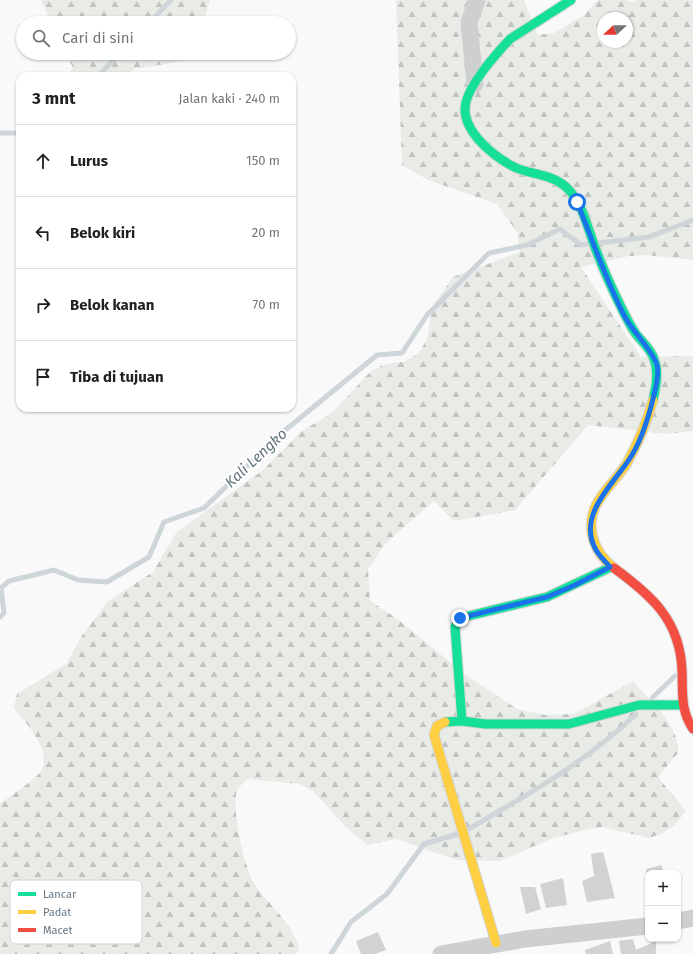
<!DOCTYPE html>
<html lang="id">
<head>
<meta charset="utf-8">
<style>
	:root { --surface:#fff; --page:#f2f2f2; --text:#202124; --muted:#757577; --line:#e0e0e0 }
	body { margin:0; font-family:"Fira Sans",sans-serif; background:var(--page); color:var(--text) }
	.controls { position:absolute; right:12px; bottom:12px; display:grid; overflow:hidden; border-radius:8px; box-shadow:0 1px 3px #0004 }
	.controls button { width:36px; height:36px; display:grid; place-items:center; padding:0; border:0; border-bottom:1px solid var(--line); background:var(--surface); color:var(--text); font:20px sans-serif }
	.compass { position:absolute; left:597px; top:12px; width:36px; height:36px; border-radius:50%; background:var(--surface); box-shadow:0 1px 3px #0004; rotate:248deg }
	.stop { position:absolute; width:12px; height:12px; margin:-9px; border:3px solid #1a73e8; border-radius:50%; background:#fff }
	.stop.end { background:#1a73e8; border-color:#fff; box-shadow:0 1px 4px #0008 }
	.list { margin:0; padding:0; list-style:none }
	h2 { display:flex; justify-content:space-between; align-items:center; height:52px; margin:0; padding:0 16px; font-size:17px }
	h2 small { font-size:13px; font-weight:400; color:var(--muted) }
	.list li { display:grid; grid-template-columns:26px 1fr auto; gap:12px; align-items:center; box-sizing:border-box; height:72px; padding:0 16px; border-top:1px solid var(--line) }
	.list b { display:block; font-size:15px; white-space:nowrap }
	.list em { font-size:13px; font-style:normal; color:var(--muted) }
	.icon { flex:none; width:22px; height:22px; fill:none; stroke:currentColor; stroke-width:2; stroke-linecap:round; stroke-linejoin:round }
	.map { position:relative; flex:none; width:693px; height:954px; overflow:hidden }
	.search { position:absolute; background:var(--surface); box-shadow:0 1px 3px #0004; left:16px; top:16px; width:280px; height:44px; display:flex; align-items:center; gap:10px; box-sizing:border-box; padding:0 14px; border-radius:22px; color:var(--muted); font-size:15px }
	.panel { position:absolute; background:var(--surface); box-shadow:0 1px 3px #0004; left:16px; top:72px; width:280px; height:340px; border-radius:12px }
	.map>svg:first-child { display:block }
</style>
</head>
<body>
<div class="map">
<svg width="693" height="954" viewBox="0 0 693 954">
	<defs>
		<pattern id="forest-firs" width="22" height="20" patternUnits="userSpaceOnUse"><rect width="22" height="20" fill="#e8ebe6"/><path d="M5 1l3.5 6h-7zM16 11l3.5 6h-7z" fill="#c0c3c0"/></pattern>
	</defs>
	<rect width="100%" height="100%" fill="#f9f9f9"/>
	<g fill="url(#forest-firs)" fill-rule="evenodd">
		<polygon points="41,0 210,0 203,23 51,23"/>
		<path d="M396,0H524L538,35L554,33L584,15L598,0H626L634,3L636,0H693V260L646,255L629,256L581,267L641,357L693,356V431L668,434L588,425L515,510L454,521L434,501L385,544L368,569L370,601L396,618L466,675L517,709L545,715L574,714L633,681C650,701 680,725 678,753L658,777L686,811L675,825L663,833L649,838L603,827L589,829L553,838L500,861L457,860L396,839L367,845L345,826L313,791L300,784L247,779C244,782 239,787 237,791C231,807 244,867 254,883C269,906 290,920 299,947L296,954H0V804C9,797 36,779 41,771C53,751 26,723 14,708L17,694L66,664L81,637L108,601L153,572L176,533L262,471L302,431L332,413L370,372L383,365L406,361L419,353L427,339L432,307L453,277L520,252L517,232L497,204L428,180L402,165ZM603,18H627V42H603Z"/>
		<polygon points="66,53 192,53 183,61 136,69 120,76 68,76 73,68"/>
	</g>
	<g fill="none" stroke-linecap="round" stroke-linejoin="round">
		<g stroke="#ced6d9" stroke-width="5">
			<polyline points="149,23 171,0"/>
			<polyline points="98,76 120,53"/>
			<polyline points="0,133 20,133"/>
			<polyline points="598,243 649,237 693,220"/>
			<polyline points="0,617 4,613 1,588 9,581 54,570 78,580 107,582 149,557 164,522 204,508 278,436 377,355 402,353 427,315 489,253 527,245 560,229 581,245 588,244"/>
			<polyline points="652,698 675,676"/>
			<path d="M467,830C525,796 588,761 636,714"/>
			<polyline points="331,954 351,922 387,894 424,844 458,834"/>
		</g>
	</g>
	<g fill="#d0d2d3">
		<polygon points="603,852 615,898 587,902 582,881 594,876 591,854"/>
		<polygon points="661,865 664,873 648,873 647,884 646,869"/>
		<polygon points="563,878 567,905 546,908 540,884"/>
		<polygon points="520,887 535,887 541,909 526,914"/>
		<polygon points="378,932 386,950 375,954 361,954 356,941"/>
		<polygon points="633,939 636,950 656,941 656,954 621,954 619,941"/>
		<polygon points="610,941 613,954 586,954 585,950"/>
	</g>
	<g fill="none" stroke-linecap="round" stroke-linejoin="round">
		<g stroke="#d5d6d7" stroke-width="11">
			<g id="fast">
				<path d="M571,0L510,39C496,54 465,88 465,109C465,134 495,157 514,167C531,175 553,174 567,188C583,203 588,230 596,250C604,271 613,291 623,311C627,319 631,327 636,334C642,342 651,349 654,359C659,372 656,387 653,400"/>
				<polyline points="462,721 485,724 569,724 639,705 682,705"/>
				<polyline points="445,722 462,721 455,627 460,618 547,597 611,567"/>
			</g>
		</g>
		<g stroke="#d5d6d7" stroke-width="11">
			<g id="slow">
				<path d="M614,568C592,551 584,524 599,500C607,487 619,476 627,463C638,443 647,422 653,400"/>
				<polyline points="445,722 437,726 434,735 496,943"/>
			</g>
		</g>
		<g stroke="#d5d6d7" stroke-width="11">
			<path id="jam" d="M614,568C651,595 680,620 682,670C683,692 680,710 693,729"/>
		</g>
		<g stroke="#cecfd0" stroke-width="17">
			<polyline points="475,84 469,22 477,0"/>
			<polyline points="678,921 693,918"/>
			<polyline points="441,954 525,939 648,926"/>
		</g>
		<use href="#fast" stroke="#16e098" stroke-width="9"/>
		<use href="#slow" stroke="#ffcf43" stroke-width="9"/>
		<use href="#jam" stroke="#f24e42" stroke-width="9"/>
	</g>
	<g fill="none" stroke-linecap="round" stroke-linejoin="round">
		<path stroke="#1a73e8" stroke-width="5" d="M460,618L547,597L575,585L610,567C605,561 598,555 595,548C577,513 616,482 632,455C644,435 651,409 656,386C657,380 659,372 657,365C653,351 633,332 625,317C606,281 593,241 577,202"/>
	</g>
	<g text-anchor="middle" stroke-width="4" stroke-linejoin="round" paint-order="stroke">
		<g font-size="15" font-style="italic" fill="#60757c" stroke="#fff">
			<text transform="translate(256 458) rotate(-43)" y="5">Kali Lengko</text>
		</g>
	</g>
	<rect x="10" y="880" width="132" height="64" rx="6" fill="#fff" stroke="#d1d6da" stroke-width="1"/>
	<rect x="18" y="892" width="18" height="4" fill="#16e098"/>
	<rect x="18" y="910" width="18" height="4" fill="#ffcf43"/>
	<rect x="18" y="928" width="18" height="4" fill="#f24e42"/>
	<g font-size="11" fill="#657683">
		<text x="43" y="898">Lancar</text>
		<text x="43" y="916">Padat</text>
		<text x="43" y="934">Macet</text>
	</g>
</svg>
<div class="controls">
<button>+</button>
<button>−</button>
</div>
<svg class="compass" viewBox="-18 -18 36 36"><path d="M0-13l5 13h-10z" fill="#e53935"/><path d="M0 13l5-13h-10z" fill="#757577"/></svg>
<div class="stop" style="left:577px;top:202px"></div>
<div class="stop end" style="left:460px;top:618px"></div>
<div class="search"><svg class="icon" aria-label="search" viewBox="0 0 24 24"><circle cx="10" cy="10" r="6"/><path d="M15 15l6 6"/></svg>Cari di sini</div>
<section class="panel">
<h2>3 mnt<small>Jalan kaki · 240 m</small></h2>
<ul class="list">
<li><svg class="icon" aria-label="ahead" viewBox="0 0 24 24"><path d="M12 20V5M6 11l6-6 6 6"/></svg><div><b>Lurus</b></div><em>150 m</em></li>
<li><svg class="icon" aria-label="left" viewBox="0 0 24 24"><path d="M17 20v-9H6M10 6l-5 5 5 5"/></svg><div><b>Belok kiri</b></div><em>20 m</em></li>
<li><svg class="icon" aria-label="right" viewBox="0 0 24 24"><path d="M7 20v-9h11M14 6l5 5-5 5"/></svg><div><b>Belok kanan</b></div><em>70 m</em></li>
<li><svg class="icon" aria-label="arrive" viewBox="0 0 24 24"><path d="M6 21V4h12l-3 4 3 4H6"/></svg><div><b>Tiba di tujuan</b></div></li>
</ul>
</section>
</div>
</body>
</html>
